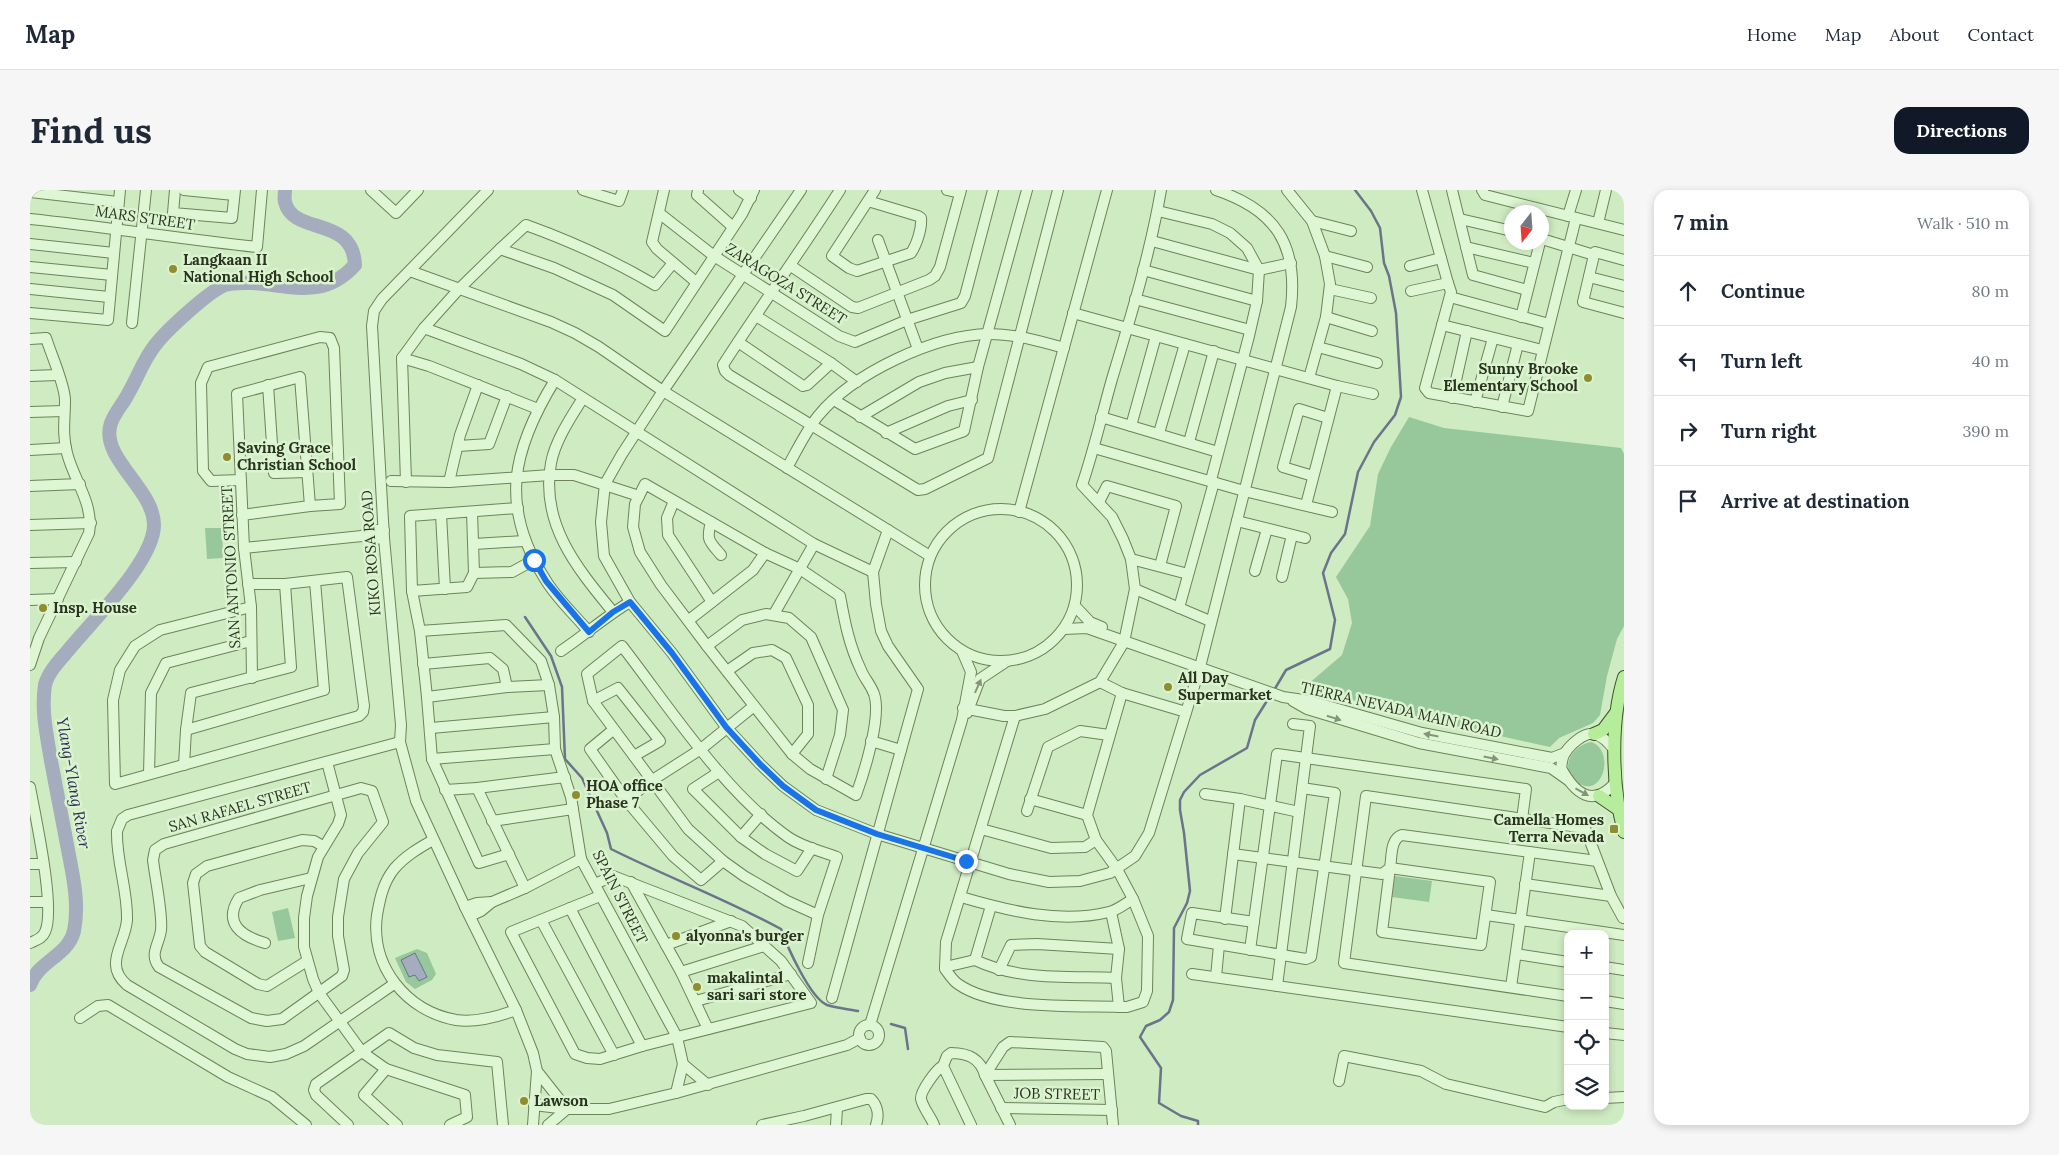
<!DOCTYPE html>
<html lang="en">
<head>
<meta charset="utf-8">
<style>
	:root { --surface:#fff; --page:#f6f6f7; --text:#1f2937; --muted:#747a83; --line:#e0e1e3; --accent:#111827 }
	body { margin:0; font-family:Lora,serif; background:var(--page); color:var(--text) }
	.controls { position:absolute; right:15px; bottom:15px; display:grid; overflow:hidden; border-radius:10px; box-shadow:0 2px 8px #0003 }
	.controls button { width:45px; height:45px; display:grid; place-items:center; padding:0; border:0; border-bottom:1px solid var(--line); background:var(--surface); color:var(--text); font:25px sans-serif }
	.compass { position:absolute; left:1474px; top:15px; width:45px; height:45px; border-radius:50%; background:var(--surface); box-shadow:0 2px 8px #0003; rotate:197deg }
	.stop { position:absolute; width:15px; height:15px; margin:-11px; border:4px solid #1a73e8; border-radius:50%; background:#fff }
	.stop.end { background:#1a73e8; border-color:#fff; box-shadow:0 1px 5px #0008 }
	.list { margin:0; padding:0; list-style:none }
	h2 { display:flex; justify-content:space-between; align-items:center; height:65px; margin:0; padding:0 20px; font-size:21px }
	h2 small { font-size:16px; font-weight:400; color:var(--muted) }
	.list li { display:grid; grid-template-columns:32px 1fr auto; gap:15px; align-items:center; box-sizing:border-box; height:70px; padding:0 20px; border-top:1px solid var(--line) }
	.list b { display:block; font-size:19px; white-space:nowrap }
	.list em { font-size:16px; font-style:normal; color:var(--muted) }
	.icon { flex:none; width:28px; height:28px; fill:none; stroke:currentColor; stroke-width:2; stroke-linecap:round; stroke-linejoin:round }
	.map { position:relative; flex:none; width:1594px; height:935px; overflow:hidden; border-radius:15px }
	header { display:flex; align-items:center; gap:30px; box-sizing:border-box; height:70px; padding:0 25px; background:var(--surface); border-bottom:1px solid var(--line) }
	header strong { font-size:24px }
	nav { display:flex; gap:28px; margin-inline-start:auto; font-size:18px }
	.intro { display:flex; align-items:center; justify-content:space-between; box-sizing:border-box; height:120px; padding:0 30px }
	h1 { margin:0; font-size:35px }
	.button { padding:12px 22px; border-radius:15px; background:var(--accent); color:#fff; font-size:18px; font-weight:700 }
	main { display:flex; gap:30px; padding:0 30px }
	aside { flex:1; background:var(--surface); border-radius:15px; box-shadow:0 2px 8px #0003 }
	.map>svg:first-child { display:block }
</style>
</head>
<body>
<header>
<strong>Map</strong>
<nav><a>Home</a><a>Map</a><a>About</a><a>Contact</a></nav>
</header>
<div class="intro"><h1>Find us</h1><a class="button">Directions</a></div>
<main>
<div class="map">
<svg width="1594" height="935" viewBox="0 0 1594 935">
	<rect width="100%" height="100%" fill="#ceebc1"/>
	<g fill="#96c89b">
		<polygon points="1379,227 1414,238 1591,258 1594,264 1594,436 1587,449 1577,486 1570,525 1563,533 1529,548 1520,557 1385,527 1293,502 1277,495 1312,465 1322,433 1318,409 1306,387 1340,336 1348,284 1361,257"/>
		<polygon points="175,338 192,338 193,368 177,369"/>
		<path d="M1561,552C1584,559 1575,604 1552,595C1549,594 1544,592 1542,589C1531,572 1545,555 1561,552Z"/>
		<polygon points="1365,686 1402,691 1399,712 1362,707"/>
		<polygon points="258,718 265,748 248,751 242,722"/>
		<polygon points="387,759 397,763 406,784 402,790 385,799 376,792 365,768"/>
	</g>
	<polygon fill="#a4acbe" stroke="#6b748b" points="385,763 397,787 389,791 385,785 379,787 371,770"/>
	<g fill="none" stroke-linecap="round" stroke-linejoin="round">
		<g stroke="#6b748b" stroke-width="2.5">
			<path d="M495,427L521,466L532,497L535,569L552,588L577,643L581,659C637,687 696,709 751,739C757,756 780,808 797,815C806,818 818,819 828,821"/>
			<polyline points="1243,502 1256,480 1300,459 1305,430 1293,383 1301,363 1315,344 1328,282 1344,252 1365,225 1371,207 1366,123 1359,86 1354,73 1350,38 1341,21 1325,0"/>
			<polyline points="861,834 875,838 878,859"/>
			<polyline points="1168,935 1168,931 1151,926 1129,913 1131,878 1110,847 1116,836 1130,830 1139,822 1143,810 1144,738 1157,713 1160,701 1154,643 1150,620 1150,610 1154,602 1170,585 1217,558 1225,530 1240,506"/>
		</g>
		<path stroke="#a4acbe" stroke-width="14" d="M0,795C8,771 38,766 44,741C49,716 44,690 39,665C33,634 27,602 21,571C17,546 11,521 15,495C18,483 28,472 36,463C59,434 124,372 124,335C124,298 69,268 81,233C85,222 93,214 98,204C108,187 113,170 126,154C137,140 179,101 195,95C203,92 215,93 223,93C264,96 294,109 325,75C323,25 263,46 255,12C254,8 255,4 255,0"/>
		<g stroke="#6e835a" stroke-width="12">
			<g id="minor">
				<polyline points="145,0 143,23 202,28 205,0"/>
				<polyline points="154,0 204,5"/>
				<polyline points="341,0 366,23 388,0"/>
				<polyline points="458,0 352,109 344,121 342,136 354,348 371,535 370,552 386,611 435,717 486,820 503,863 507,881 503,935"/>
				<polyline points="553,0 589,11 593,0"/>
				<polyline points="634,0 622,52 627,59 666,92"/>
				<polyline points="668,0 667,5 703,37"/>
				<polyline points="709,0 721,8"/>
				<path d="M771,0L633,201L592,264L575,294L571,332L574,366L600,412L642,463L696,537L730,574L753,596L786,620L847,644L979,684L1019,692L1050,691L1080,683L1105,666L1119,643L1170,477L1261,117C1268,55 1246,20 1186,0"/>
				<path d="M810,0C772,59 731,116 693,175L695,181L699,185L888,300L895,299L958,268L1028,0"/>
				<polyline points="917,0 930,3"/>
				<polyline points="1257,0 1282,31 1295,66 1300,94 1296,127 1279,188"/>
				<polyline points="1392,0 1418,93"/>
				<polyline points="1422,0 1443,85 1497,100"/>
				<polyline points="1452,0 1455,5 1594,40"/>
				<polyline points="0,2 88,12"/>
				<path d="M838,11L888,26L891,28C892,38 887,54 881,63L827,81L819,78L802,66L845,0"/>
				<polyline points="1128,21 1182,34 1200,43 1217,58 1229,80 1227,111 1219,146 1181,290"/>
				<polyline points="629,23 684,66 809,146 825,152 877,130 931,113 935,106 963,0"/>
				<polyline points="1538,26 1546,0"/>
				<path d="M0,29C76,37 151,49 227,57L232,0"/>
				<polyline points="1430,29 1482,41"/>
				<polyline points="1282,31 1321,41"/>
				<polyline points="1568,33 1576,0"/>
				<polyline points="1512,49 1564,65 1553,112 1594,123"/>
				<polyline points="848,50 888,159"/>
				<polyline points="1122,51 1229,80 1261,73"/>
				<polyline points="0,54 84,63"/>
				<polyline points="1436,57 1504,73"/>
				<polyline points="470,59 524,78 583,105 635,141 712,24 724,0"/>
				<polyline points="1564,65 1565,62 1594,70"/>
				<polyline points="1295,66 1337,77"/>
				<polyline points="761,76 822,117 828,118 899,90 905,86 910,77 931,0"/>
				<polyline points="1380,76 1411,68"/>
				<polyline points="0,77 82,85"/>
				<polyline points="1113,80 1227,111"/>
				<polyline points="380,81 521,132 545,143 569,157 633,201 900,366"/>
				<polyline points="1559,87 1594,96"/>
				<polyline points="0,99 79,107"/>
				<polyline points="1300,99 1341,108"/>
				<polyline points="1381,101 1418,93 1421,102 1395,198 1399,203 1498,221 1546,28"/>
				<polyline points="1420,107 1519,134"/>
				<polyline points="1105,109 1220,140"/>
				<polyline points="0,123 78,130 90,0"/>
				<polyline points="1043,123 1307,196 1343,204"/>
				<polyline points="726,126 801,173 827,192"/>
				<polyline points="1296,127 1342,141"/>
				<polyline points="1491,127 1510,52"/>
				<polyline points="102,133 116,0"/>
				<polyline points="1412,135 1512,160"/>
				<polyline points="394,138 491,174 525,190 784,354 843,382"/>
				<path d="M0,149L16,148C21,164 35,195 35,210C35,230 32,243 37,263C44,291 64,313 59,343L9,448L0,475"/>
				<polyline points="708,152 773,196 777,195 801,173"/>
				<polyline points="1288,157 1347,173"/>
				<polyline points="372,168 399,176 508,219"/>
				<polyline points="0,186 28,185"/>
				<path d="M525,190C482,260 469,316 515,389C526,408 545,425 559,442"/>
				<polyline points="238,195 244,283 277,282"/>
				<path d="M553,208C541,227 525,251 521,273C510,334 547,378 583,422"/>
				<polyline points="1422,208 1437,141"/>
				<polyline points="804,210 885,259 934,241 948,177 997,0"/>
				<polyline points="1445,212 1463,148"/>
				<polyline points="1472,217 1488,154"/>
				<polyline points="0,222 34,221"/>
				<polyline points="830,227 889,192 915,183 948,177"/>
				<polyline points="1071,227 1188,262"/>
				<polyline points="1101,236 1126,146"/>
				<polyline points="856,243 918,216 942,210"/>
				<polyline points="1129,243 1155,154"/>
				<polyline points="1159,252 1184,161"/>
				<polyline points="428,256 459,254 477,206"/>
				<polyline points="1064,258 1214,301 1302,322"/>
				<polyline points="0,260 36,258"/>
				<path d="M757,278C767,260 776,241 788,226C823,183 904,145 959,144C985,144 1010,151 1034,158"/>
				<polyline points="1283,286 1253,277 1269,219 1298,228"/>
				<polyline points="211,290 181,291 173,281 171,193 178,177 290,147 300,148 304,158 310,314 280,316 270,187 207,204 214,358 221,417 222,488"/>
				<polyline points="361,291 419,292 520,285 544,285 609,306"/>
				<path d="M376,292L372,168L394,138L429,99L470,59L496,35C543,52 583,70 625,95L643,73"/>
				<polyline points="419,292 430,245 448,195"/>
				<path d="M615,294L735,363L770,379L810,406C815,433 819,455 831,480C834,488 841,495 844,504C852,526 834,583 826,605L780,579L762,564L677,456L631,395L610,362L603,337L605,314Z"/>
				<polyline points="0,296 50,294"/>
				<polyline points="644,311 637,328 638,345 682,412"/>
				<polyline points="1069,312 1077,296 1146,316 1130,376"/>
				<polyline points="1276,315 1307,196"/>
				<circle cx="971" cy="395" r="76"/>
				<polyline points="442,322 444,383 437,397 382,401 380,326 488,318"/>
				<polyline points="989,322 1077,0"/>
				<polyline points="411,324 415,399"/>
				<polyline points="212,325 280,316"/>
				<polyline points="1207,331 1275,348"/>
				<path d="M681,332C676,350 679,351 691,365"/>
				<polyline points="0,335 61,333"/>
				<polyline points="332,346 343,349 354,348"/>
				<polyline points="444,354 494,351"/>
				<polyline points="214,358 332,346 342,340 354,340"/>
				<polyline points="1101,369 1158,384"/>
				<polyline points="0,373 46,372"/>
				<polyline points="1225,381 1237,339"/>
				<polyline points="444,383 482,382 504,370"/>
				<polyline points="1252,387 1262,345"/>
				<polyline points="218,394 255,394 317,387 334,516 333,522 329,526 85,594 83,510 90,480 105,456 130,440 221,417"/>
				<polyline points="1105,399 1180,431"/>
				<polyline points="382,401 390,441 397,507 402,569 449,673 479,664"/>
				<polyline points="0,410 28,409"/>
				<polyline points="1045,416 1060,432 1072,437"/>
				<polyline points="1149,418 1184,292"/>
				<polyline points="744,424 784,354"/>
				<polyline points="659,430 723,380 735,363"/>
				<polyline points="1034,439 1057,438 1253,507 1280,511 1392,543 1522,568 1535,563"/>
				<polyline points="390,441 476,435 511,471 519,495 524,527 525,559 541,607 551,669 647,847 653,874 678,895"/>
				<polyline points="677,456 712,430 736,424 759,428 781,447 813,520 810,545 796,589"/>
				<path d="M531,461C555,445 576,426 600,412"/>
				<polyline points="393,474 460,468 473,479 477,497"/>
				<polyline points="697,481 723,463 742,460 756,468 778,515 778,544 762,564"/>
				<polyline points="1070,492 1092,503 1156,522"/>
				<polyline points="397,507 477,497 519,495"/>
				<polyline points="563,511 588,498 630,551 604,566"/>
				<polyline points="1263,511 1277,519 1389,553 1521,578 1538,590"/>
				<path d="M933,518L974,526H985L1015,519L1070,492L1094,452L1105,399L1101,369L1093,349L1082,327L1052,295C1064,260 1072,224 1082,189C1101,126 1120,64 1131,0"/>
				<polyline points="937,523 950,489 977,471"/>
				<path d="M985,526L916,752L915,779C919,784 923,791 928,794C966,821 1050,815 1097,817L1113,812L1117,801L1118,746L1103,709L1087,679L1066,650L1057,625L1092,503"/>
				<polyline points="401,538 524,527"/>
				<polyline points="156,540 294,500 285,391"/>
				<polyline points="583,540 560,559 596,610 643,666 671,690 693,671"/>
				<polyline points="841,551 871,560"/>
				<path d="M1585,561C1580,554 1573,546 1564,544C1554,542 1540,555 1535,563C1532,567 1532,573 1531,578C1545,604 1563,618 1585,593"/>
				<polyline points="402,569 525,559"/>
				<polyline points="297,572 311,625 308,634 288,667 277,706 274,728 274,757 283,789 289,803 332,862 356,879 435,905 437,927 420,935"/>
				<polyline points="154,575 156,540 161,503 261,477 255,394"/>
				<polyline points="689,582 663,599 711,647 735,664 767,681 782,658"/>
				<polyline points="119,584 121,503 136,473 221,451"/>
				<path d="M0,597C5,625 26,719 15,742C12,749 6,750 0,753"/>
				<path d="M331,598L342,601L353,632L328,663L314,689L308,727V746L314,780L312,786L252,829L237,831L221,828L129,777C119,764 129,755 131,740C133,725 125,687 123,670L125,660L134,654Z"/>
				<polyline points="447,598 495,698"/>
				<polyline points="415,600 447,598 535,587"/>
				<polyline points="1175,604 1210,609 1269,622"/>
				<polyline points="1000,609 1057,625"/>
				<polyline points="596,610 621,591 671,559 724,516"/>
				<polyline points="997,621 1018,557 1050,541 1079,545"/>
				<polyline points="462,631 543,619"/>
				<polyline points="951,639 1021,658 1055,657 1066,650"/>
				<polyline points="711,647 731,624"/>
				<path d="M403,650C389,658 375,666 364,679C353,693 350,708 347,725C340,776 376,821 426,830C446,833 467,827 486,820"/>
				<path d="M1203,664L1352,684L1360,678C1362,667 1360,649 1372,645L1567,671"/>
				<polyline points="0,674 13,674"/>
				<polygon points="1360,678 1460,692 1451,755 1352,742"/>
				<polyline points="601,692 651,782 678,839"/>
				<polyline points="565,694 583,686 712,736 751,771 781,813 612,856 570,869 557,868 545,864 481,742 570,706"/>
				<polyline points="1495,694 1581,706"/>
				<path d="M931,707C979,721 1030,734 1079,722C1088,720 1096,713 1103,709"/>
				<polyline points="0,712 17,712"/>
				<polyline points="462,712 495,698 551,669"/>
				<path d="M961,716L945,770C989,791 1039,786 1086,788"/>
				<polyline points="435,717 447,713 462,712 451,721 440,726"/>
				<polyline points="540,718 612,856"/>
				<polyline points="1081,722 1089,759 1086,788 1089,817"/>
				<polyline points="1456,725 1594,745"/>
				<polyline points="1195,729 1210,609"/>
				<polyline points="511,730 584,865"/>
				<polyline points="1224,732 1162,723 1157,749 1276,769 1281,767 1305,603 1272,598"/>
				<path d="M235,753C211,746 193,733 209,708L230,700L281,688"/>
				<polyline points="636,755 701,731"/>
				<polyline points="1220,760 1247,564 1496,599 1492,629"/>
				<polyline points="1486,764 1538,772"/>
				<polyline points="277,771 237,796 228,794 175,762 170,756 163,693 166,684 177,676 272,650 284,651 293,656"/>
				<path d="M778,773L788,725L807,667C791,661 772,657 758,647C694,602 640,518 592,456L557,484L563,511L658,639L693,671L714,686L757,711L788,725"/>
				<polyline points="915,777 945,770"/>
				<polyline points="1575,777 1594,780"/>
				<polyline points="969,780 981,755 1007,754 1089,759"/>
				<polyline points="651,782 734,756"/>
				<polyline points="1162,784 1538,837"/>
				<polyline points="1186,787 1189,755"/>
				<path d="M364,794L274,856L256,864L240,867L217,864L205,859L97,795C73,774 95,755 97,730C98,700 86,671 87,641L92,629L98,625L370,552"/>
				<polyline points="1247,796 1280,536 1263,534"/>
				<polyline points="1481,797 1500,662"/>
				<polyline points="1538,806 1314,773 1336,606 1555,638 1581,706 1593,728"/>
				<polyline points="802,808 888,499 858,456 851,441 846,414 843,382 858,340"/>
				<polyline points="666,811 761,784"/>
				<polyline points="1575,811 1594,814"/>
				<polyline points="50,828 68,816 78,815 198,887 242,907 276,935"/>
				<polyline points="840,835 932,530 941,482 932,461"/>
				<circle cx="839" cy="845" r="10"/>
				<polyline points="1575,843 1594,845"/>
				<polyline points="356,879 334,905 367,935"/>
				<polyline points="507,881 537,919"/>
				<polyline points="955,885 973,857 980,852 1073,857 1076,861 1083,935"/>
				<polyline points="1309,891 1314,866 1391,881 1416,894 1515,917 1524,912 1538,909"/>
				<polyline points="646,903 817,855 830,848"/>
				<polyline points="1575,908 1594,907"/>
				<polyline points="504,915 537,919 579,919 646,903 653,874"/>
				<polyline points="971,918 1082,920"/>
				<polyline points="318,935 286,905 284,900 286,894 359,843 384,858 407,865 467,872 473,935"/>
				<polyline points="518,935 537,919"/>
				<path d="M732,935L774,926L836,909H841C848,916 849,926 846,935"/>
				<polyline points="806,935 807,918"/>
				<path d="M904,935C901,927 893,918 891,909C890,902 906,879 913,876"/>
				<path d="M941,935L913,876L917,866L921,863C938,863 950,868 955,885"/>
				<polyline points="980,935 955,885 1078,884"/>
			</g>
		</g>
		<g stroke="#41512e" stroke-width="14">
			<g id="major">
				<path d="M1594,487C1580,531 1582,598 1594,642"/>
				<polyline points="1564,544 1573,540 1585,524"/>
				<polyline points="1569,606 1588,619"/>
			</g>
		</g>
		<use href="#minor" stroke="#dff6d4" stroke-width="10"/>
		<use href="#major" stroke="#b5ed9a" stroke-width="12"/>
	</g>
	<defs><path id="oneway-solid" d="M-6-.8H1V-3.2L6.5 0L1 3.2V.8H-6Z" transform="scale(1.25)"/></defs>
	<g fill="#849578">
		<use href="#oneway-solid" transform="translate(948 496) rotate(-66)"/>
		<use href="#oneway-solid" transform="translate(1304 528) rotate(18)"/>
		<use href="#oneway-solid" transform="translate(1401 545) rotate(-169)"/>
		<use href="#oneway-solid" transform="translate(1461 568) rotate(11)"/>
		<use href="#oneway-solid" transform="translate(1552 602) rotate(29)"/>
	</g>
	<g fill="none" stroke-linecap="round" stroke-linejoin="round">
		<polyline stroke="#1a73e8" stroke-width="6" points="504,370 516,391 559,442 583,422 600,412 642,463 696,537 730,574 753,596 786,620 847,644 936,671"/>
	</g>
	<g fill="#8f8d2d" stroke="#dbf3d0" stroke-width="2">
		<circle cx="143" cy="79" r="5"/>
		<circle cx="1558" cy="188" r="5"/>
		<circle cx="197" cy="267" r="5"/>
		<circle cx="13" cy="418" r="5"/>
		<circle cx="1138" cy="497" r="5"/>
		<circle cx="546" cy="605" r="5"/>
		<rect x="1579" y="634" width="10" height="10" rx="2.5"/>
		<circle cx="646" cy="746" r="5"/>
		<circle cx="667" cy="797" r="5"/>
		<circle cx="494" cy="911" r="5"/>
	</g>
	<g text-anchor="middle" stroke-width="5" stroke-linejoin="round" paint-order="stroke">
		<g font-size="15" fill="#29341d" stroke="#dbf3d0">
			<text transform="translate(115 28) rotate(8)" y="5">MARS STREET</text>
			<text transform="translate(756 94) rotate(32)" y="5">ZARAGOZA STREET</text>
			<text transform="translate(341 363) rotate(-94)" y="5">KIKO ROSA ROAD</text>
			<text transform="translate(201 377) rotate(-93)" y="5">SAN ANTONIO STREET</text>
			<text transform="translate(1371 520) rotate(13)" y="5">TIERRA NEVADA MAIN ROAD</text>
			<text transform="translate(210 617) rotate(-16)" y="5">SAN RAFAEL STREET</text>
			<text transform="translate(590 707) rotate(63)" y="5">SPAIN STREET</text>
			<text transform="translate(1027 904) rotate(1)" y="5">JOB STREET</text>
		</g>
		<g font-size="15" font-weight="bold" fill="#29341d" stroke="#dbf3d0" text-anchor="start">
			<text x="153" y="75">Langkaan II<tspan x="153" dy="17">National High School</tspan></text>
			<text x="1548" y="184" text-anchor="end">Sunny Brooke<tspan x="1548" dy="17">Elementary School</tspan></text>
			<text x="207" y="263">Saving Grace<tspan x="207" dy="17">Christian School</tspan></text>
			<text x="23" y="423">Insp. House</text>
			<text x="1148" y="493">All Day<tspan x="1148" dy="17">Supermarket</tspan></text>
			<text x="556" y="601">HOA office<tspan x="556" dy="17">Phase 7</tspan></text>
			<text x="1574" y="635" text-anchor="end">Camella Homes<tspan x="1574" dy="17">Terra Nevada</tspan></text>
			<text x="656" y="751">alyonna's burger</text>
			<text x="677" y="793">makalintal<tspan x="677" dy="17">sari sari store</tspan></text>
			<text x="504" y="916">Lawson</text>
		</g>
		<g font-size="16" font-style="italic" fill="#2d3053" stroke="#dbf3d0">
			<text transform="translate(44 593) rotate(80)" y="6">Ylang-Ylang River</text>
		</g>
	</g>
</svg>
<div class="controls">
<button>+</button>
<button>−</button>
<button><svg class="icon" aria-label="locate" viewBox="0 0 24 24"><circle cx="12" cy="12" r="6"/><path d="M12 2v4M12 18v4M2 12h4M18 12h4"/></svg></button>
<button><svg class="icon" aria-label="layers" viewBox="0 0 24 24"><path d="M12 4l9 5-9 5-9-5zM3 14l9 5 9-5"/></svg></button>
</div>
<svg class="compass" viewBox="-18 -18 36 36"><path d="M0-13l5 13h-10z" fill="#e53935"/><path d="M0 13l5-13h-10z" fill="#747a83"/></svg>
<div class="stop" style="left:504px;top:370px"></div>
<div class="stop end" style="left:936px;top:671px"></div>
</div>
<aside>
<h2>7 min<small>Walk · 510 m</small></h2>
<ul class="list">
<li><svg class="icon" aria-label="ahead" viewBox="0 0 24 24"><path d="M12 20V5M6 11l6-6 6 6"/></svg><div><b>Continue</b></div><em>80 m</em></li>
<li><svg class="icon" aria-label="left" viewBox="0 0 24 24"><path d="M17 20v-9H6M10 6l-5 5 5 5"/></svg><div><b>Turn left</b></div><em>40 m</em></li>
<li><svg class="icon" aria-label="right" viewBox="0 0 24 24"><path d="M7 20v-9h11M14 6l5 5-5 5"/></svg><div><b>Turn right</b></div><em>390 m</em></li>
<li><svg class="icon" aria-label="arrive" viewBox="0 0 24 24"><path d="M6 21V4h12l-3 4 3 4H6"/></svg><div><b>Arrive at destination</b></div></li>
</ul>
</aside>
</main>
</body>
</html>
